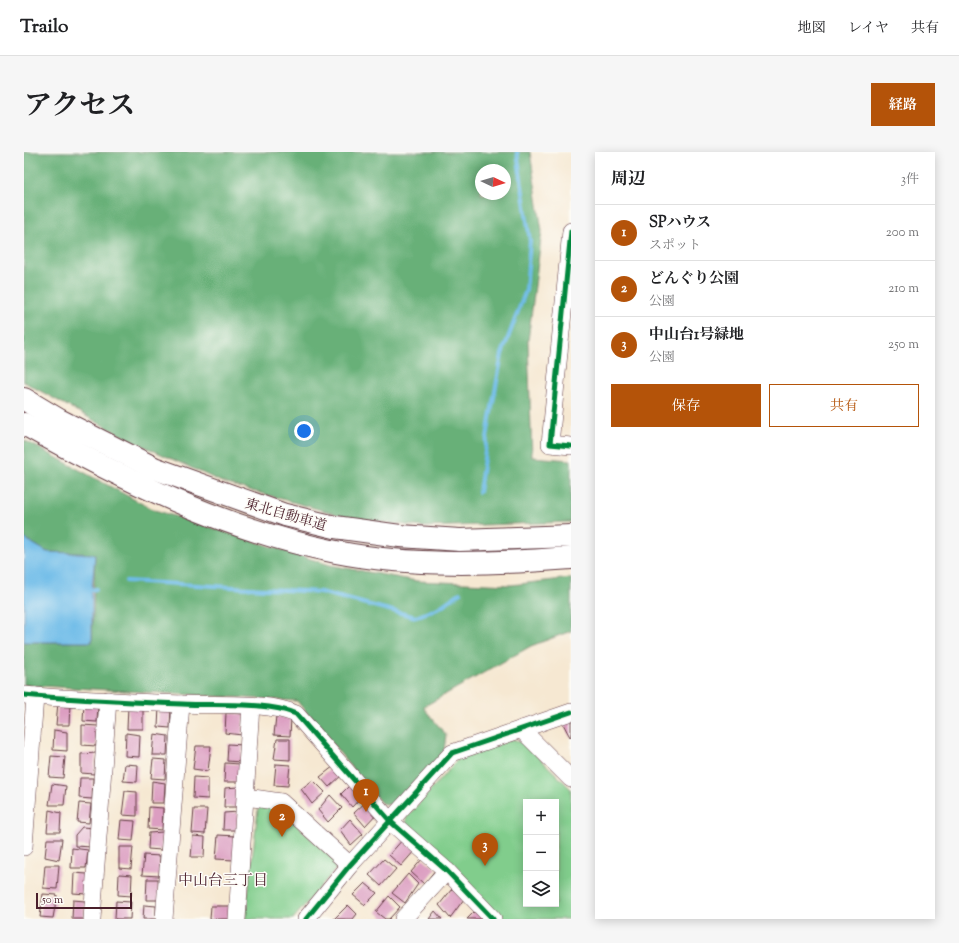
<!DOCTYPE html>
<html lang="ja">
<head>
<meta charset="utf-8">
<style>
	:root { --surface:#fff; --page:#f6f6f6; --text:#202124; --muted:#757577; --line:#e0e0e0; --accent:#b45309 }
	body { margin:0; font-family:"Sorts Mill Goudy","Noto Serif JP",serif; background:var(--page); color:var(--text) }
	.controls { position:absolute; right:12px; bottom:12px; display:grid; overflow:hidden; border-radius:0px; box-shadow:0 2px 10px #0003 }
	.controls button { width:36px; height:36px; display:grid; place-items:center; padding:0; border:0; border-bottom:1px solid var(--line); background:var(--surface); color:var(--text); font:20px sans-serif }
	.compass { position:absolute; left:451px; top:12px; width:36px; height:36px; border-radius:50%; background:var(--surface); box-shadow:0 2px 10px #0003; rotate:94deg }
	.scale { position:absolute; left:12px; bottom:10px; width:96px; box-sizing:border-box; padding-left:4px; border:2px solid #4a1f2b; border-top:0; font-size:11px; line-height:14px; white-space:nowrap; color:#4a1f2b; -webkit-text-stroke:3px #fdfcf7; paint-order:stroke }
	.you { position:absolute; left:280px; top:279px; width:14px; height:14px; margin:-10px; border:3px solid #fff; border-radius:50%; background:#1a73e8; box-shadow:0 0 0 6px #1a73e833 }
	.badge { display:grid; place-items:center; width:26px; height:26px; border-radius:50%; background:var(--accent); color:#fff; font-size:13px; font-weight:700 }
	.pin { position:absolute; translate:-50% -33px; filter:drop-shadow(0 1px 2px #0008) }
	.pin::after { content:''; position:absolute; top:21px; width:14px; height:12px; background:inherit; clip-path:polygon(0 0,100% 0,50% 100%) }
	.list { margin:0; padding:0; list-style:none }
	h2 { display:flex; justify-content:space-between; align-items:center; height:52px; margin:0; padding:0 16px; font-size:17px }
	h2 small { font-size:13px; font-weight:400; color:var(--muted) }
	.list li { display:grid; grid-template-columns:26px 1fr auto; gap:12px; align-items:center; box-sizing:border-box; height:56px; padding:0 16px; border-top:1px solid var(--line) }
	.list b { display:block; font-size:15px; white-space:nowrap }
	.list p { margin:0; font-size:13px; white-space:nowrap; color:var(--muted) }
	.list em { font-size:13px; font-style:normal; color:var(--muted) }
	.actions { display:flex; gap:8px; padding:12px 16px }
	.actions a { flex:1; padding:9px 0; border:1px solid var(--accent); border-radius:0px; text-align:center; font-size:14px; color:var(--accent) }
	.actions .main { background:var(--accent); color:#fff }
	.icon { flex:none; width:22px; height:22px; fill:none; stroke:currentColor; stroke-width:2; stroke-linecap:round; stroke-linejoin:round }
	.map { position:relative; flex:none; width:547px; height:767px; overflow:hidden; border-radius:0px }
	header { display:flex; align-items:center; gap:24px; box-sizing:border-box; height:56px; padding:0 20px; background:var(--surface); border-bottom:1px solid var(--line) }
	header strong { font-size:19px }
	nav { display:flex; gap:22px; margin-inline-start:auto; font-size:14px }
	.intro { display:flex; align-items:center; justify-content:space-between; box-sizing:border-box; height:96px; padding:0 24px }
	h1 { margin:0; font-size:28px }
	.button { padding:10px 18px; border-radius:0px; background:var(--accent); color:#fff; font-size:14px; font-weight:700 }
	main { display:flex; gap:24px; padding:0 24px }
	aside { flex:1; background:var(--surface); border-radius:0px; box-shadow:0 2px 10px #0003 }
	.map>svg:first-child { display:block }
</style>
</head>
<body>
<header>
<strong>Trailo</strong>
<nav><a>地図</a><a>レイヤ</a><a>共有</a></nav>
</header>
<div class="intro"><h1>アクセス</h1><a class="button">経路</a></div>
<main>
<div class="map">
<svg width="547" height="767" viewBox="0 0 547 767">
	<rect width="100%" height="100%" fill="#fdfcf7"/>
	<filter id="ink" filterUnits="userSpaceOnUse"><feTurbulence type="fractalNoise" baseFrequency=".025" numOctaves="2"/><feDisplacementMap in="SourceGraphic" scale="8" xChannelSelector="R" yChannelSelector="G"/><feConvolveMatrix kernelMatrix="1 2 1 2 8 2 1 2 1" color-interpolation-filters="sRGB"/></filter>
	<filter id="wash" filterUnits="userSpaceOnUse"><feTurbulence type="fractalNoise" baseFrequency=".012" numOctaves="4" result="noise"/><feDisplacementMap in="SourceGraphic" scale="16" xChannelSelector="R" yChannelSelector="G"/><feGaussianBlur stdDeviation="0.9" result="paint"/><feColorMatrix in="noise" values="0 0 0 0 0 0 0 0 0 0 0 0 0 0 0 0 0 1.4 0 .05"/><feComposite in="paint" operator="in"/></filter>
	<g filter="url(#wash)">
		<rect width="100%" height="100%" fill="#f6e8d2"/>
		<g fill="#81cd8c" stroke="#66765c" fill-rule="evenodd">
			<path d="M489,587L501,592L547,637V767H474L382,676V666L433,608ZM502,650H532V752H502Z"/>
			<polygon points="235,649 255,656 315,713 269,767 221,767"/>
		</g>
		<g fill="#68b078" stroke="#596852" fill-rule="evenodd">
			<path d="M0,0H506L518,79L504,189L508,305L547,308V370L399,375L326,366L200,331L100,285L0,230ZM457,18H481V42H457Z"/>
			<polygon points="0,288 128,357 306,413 393,429 487,433 547,426 547,479 507,494 399,555 422,583 420,599 371,654 357,651 273,549 0,533 0,490 68,490 71,402 23,400 0,386"/>
		</g>
		<polygon fill="#6ebce8" stroke="#5c6e8a" points="0,386 23,400 71,402 68,438 68,490 0,490"/>
		<g fill="none" stroke-linecap="round" stroke-linejoin="round">
			<g stroke="#6ebce8" stroke-width="4">
				<polyline points="455,340 466,266 478,202 502,138 506,89 493,0"/>
				<polyline points="102,429 296,440 392,465 416,455 436,441"/>
				<polyline points="63,439 72,437"/>
			</g>
		</g>
		<g id="blocks">
			<g fill="#dc9ec1">
				<polygon points="34,550 46,551 45,573 32,573"/>
				<polygon points="60,550 74,551 73,570 59,569"/>
				<polygon points="104,554 119,555 119,577 103,577"/>
				<polygon points="147,554 146,576 134,575 135,555"/>
				<polygon points="202,561 220,562 218,583 201,581"/>
				<polygon points="547,561 547,584 546,585 537,568"/>
				<polygon points="252,564 267,566 266,584 250,583"/>
				<polygon points="58,573 74,574 72,594 58,593"/>
				<polygon points="30,578 43,580 43,599 29,598"/>
				<polygon points="102,581 116,583 115,605 101,604"/>
				<polygon points="130,582 144,584 143,603 128,603"/>
				<polygon points="253,587 266,587 266,608 250,607"/>
				<polygon points="204,592 219,593 217,610 203,609"/>
				<polygon points="172,594 187,594 184,619 169,617"/>
				<polygon points="72,601 70,622 57,621 57,602"/>
				<polygon points="27,604 41,605 39,626 25,625"/>
				<polygon points="129,607 142,608 141,627 127,626"/>
				<polygon points="201,611 216,612 215,630 200,630"/>
				<polygon points="101,612 114,613 113,630 99,629"/>
				<polygon points="252,612 266,613 264,634 250,633"/>
				<polygon points="310,614 319,622 305,635 296,625"/>
				<polygon points="170,625 184,626 184,647 169,646"/>
				<polygon points="56,626 69,626 68,647 55,646"/>
				<polygon points="289,628 301,640 288,652 277,637"/>
				<polygon points="128,629 141,631 140,651 127,651"/>
				<polygon points="328,631 340,642 328,655 317,642"/>
				<polygon points="28,632 42,634 40,653 25,653"/>
				<polygon points="214,635 214,655 200,655 201,636"/>
				<polygon points="101,639 113,640 113,664 98,663"/>
				<polygon points="306,643 318,656 304,670 294,658"/>
				<polygon points="345,647 355,659 341,674 330,661"/>
				<polygon points="55,651 67,652 65,671 53,670"/>
				<polygon points="125,655 139,656 138,678 124,677"/>
				<polygon points="170,657 183,657 181,682 168,681"/>
				<polygon points="25,658 37,661 36,680 23,680"/>
				<polygon points="214,660 213,678 199,678 200,661"/>
				<polygon points="326,667 339,682 327,693 316,678"/>
				<polygon points="97,668 111,669 109,689 95,688"/>
				<polygon points="58,675 69,676 68,695 51,694 51,683"/>
				<polygon points="139,680 137,698 124,697 125,681"/>
				<polygon points="194,683 212,684 210,708 192,707"/>
				<polygon points="169,684 181,685 180,705 167,705"/>
				<polygon points="380,686 392,697 377,714 365,703"/>
				<polygon points="23,687 38,687 35,708 21,705"/>
				<polygon points="95,695 109,695 107,717 95,716"/>
				<polygon points="48,696 64,698 62,716 47,716"/>
				<polygon points="120,703 136,704 135,724 118,723"/>
				<polygon points="399,706 412,717 400,732 387,720"/>
				<polygon points="360,707 372,717 357,734 345,723"/>
				<polygon points="21,713 35,713 33,737 19,736"/>
				<polygon points="50,721 63,722 62,742 49,741"/>
				<polygon points="95,722 108,723 107,744 94,743"/>
				<polygon points="384,722 394,732 381,751 368,741"/>
				<polygon points="123,727 134,727 135,748 122,748"/>
				<polygon points="341,731 353,741 341,753 329,743"/>
				<polygon points="428,737 440,747 426,766 415,753"/>
				<polygon points="19,742 33,743 29,766 16,765"/>
				<polygon points="365,744 376,755 365,767 361,767 352,760"/>
				<polygon points="49,748 61,749 60,767 48,767"/>
				<polygon points="92,749 107,750 106,767 91,767"/>
				<polygon points="120,753 132,754 132,767 119,767"/>
				<polygon points="324,753 333,762 329,767 310,767"/>
				<polygon points="187,754 207,754 207,767 186,767"/>
				<polygon points="452,758 460,767 443,767"/>
				<polygon points="411,759 418,767 405,767"/>
			</g>
		</g>
	</g>
	<g filter="url(#ink)">
		<use href="#blocks" fill-opacity="0" stroke="#643d44" stroke-width="1"/>
		<g fill="none" stroke-linecap="round" stroke-linejoin="round">
			<g stroke="#643d44" stroke-width="18">
				<g id="minor">
					<polyline points="547,79 526,292 547,294"/>
					<path d="M0,543C52,548 105,550 158,552C191,554 242,549 272,562L367,670L423,719L469,767"/>
					<polyline points="497,577 547,627"/>
					<polyline points="222,645 257,650 326,713"/>
					<polyline points="0,695 11,544"/>
					<polyline points="68,767 84,548"/>
					<polyline points="140,767 157,552"/>
					<polyline points="213,767 227,554"/>
					<polyline points="282,767 326,713 428,601 547,560"/>
					<polyline points="379,767 423,719"/>
				</g>
			</g>
			<g stroke="#643d44" stroke-width="24">
				<g id="highway">
					<polyline points="0,247 35,268 130,316 261,363 311,375 376,384 436,388 547,384"/>
					<path d="M0,272C98,327 201,378 312,400C389,415 469,412 547,406"/>
				</g>
			</g>
			<use href="#minor" stroke="#fff" stroke-width="17"/>
			<use href="#highway" stroke="#fff" stroke-width="22"/>
			<g stroke="#fdfcf7" stroke-width="8">
				<g id="cycleway">
					<polyline points="547,79 526,292 547,294"/>
					<path d="M0,543C52,548 105,550 158,552C191,554 242,549 272,562L367,670L423,719L469,767"/>
					<polyline points="282,767 326,713 428,601 547,560"/>
				</g>
			</g>
			<use href="#cycleway" stroke="#00873e" stroke-width="5"/>
		</g>
	</g>
	<g text-anchor="middle" stroke-width="3" stroke-linejoin="round" paint-order="stroke">
		<g font-size="14" fill="#4a1f2b" stroke="#fdfcf7">
			<text transform="translate(262 362) rotate(16)" y="5">東北自動車道</text>
		</g>
		<g font-size="15" fill="#4a1f2b" stroke="#fdfcf7">
			<text x="199" y="733">中山台三丁目</text>
		</g>
	</g>
</svg>
<div class="controls">
<button>+</button>
<button>−</button>
<button><svg class="icon" aria-label="layers" viewBox="0 0 24 24"><path d="M12 4l9 5-9 5-9-5zM3 14l9 5 9-5"/></svg></button>
</div>
<svg class="compass" viewBox="-18 -18 36 36"><path d="M0-13l5 13h-10z" fill="#e53935"/><path d="M0 13l5-13h-10z" fill="#757577"/></svg>
<div class="scale">50 m</div>
<div class="you"></div>
<div class="pin badge" style="left:342px;top:660px">1</div>
<div class="pin badge" style="left:258px;top:685px">2</div>
<div class="pin badge" style="left:461px;top:714px">3</div>
</div>
<aside>
<h2>周辺<small>3件</small></h2>
<ul class="list">
<li><span class="badge">1</span><div><b>SPハウス</b><p>スポット</p></div><em>200 m</em></li>
<li><span class="badge">2</span><div><b>どんぐり公園</b><p>公園</p></div><em>210 m</em></li>
<li><span class="badge">3</span><div><b>中山台1号緑地</b><p>公園</p></div><em>250 m</em></li>
</ul>
<div class="actions"><a class="main">保存</a><a>共有</a></div>
</aside>
</main>
</body>
</html>
